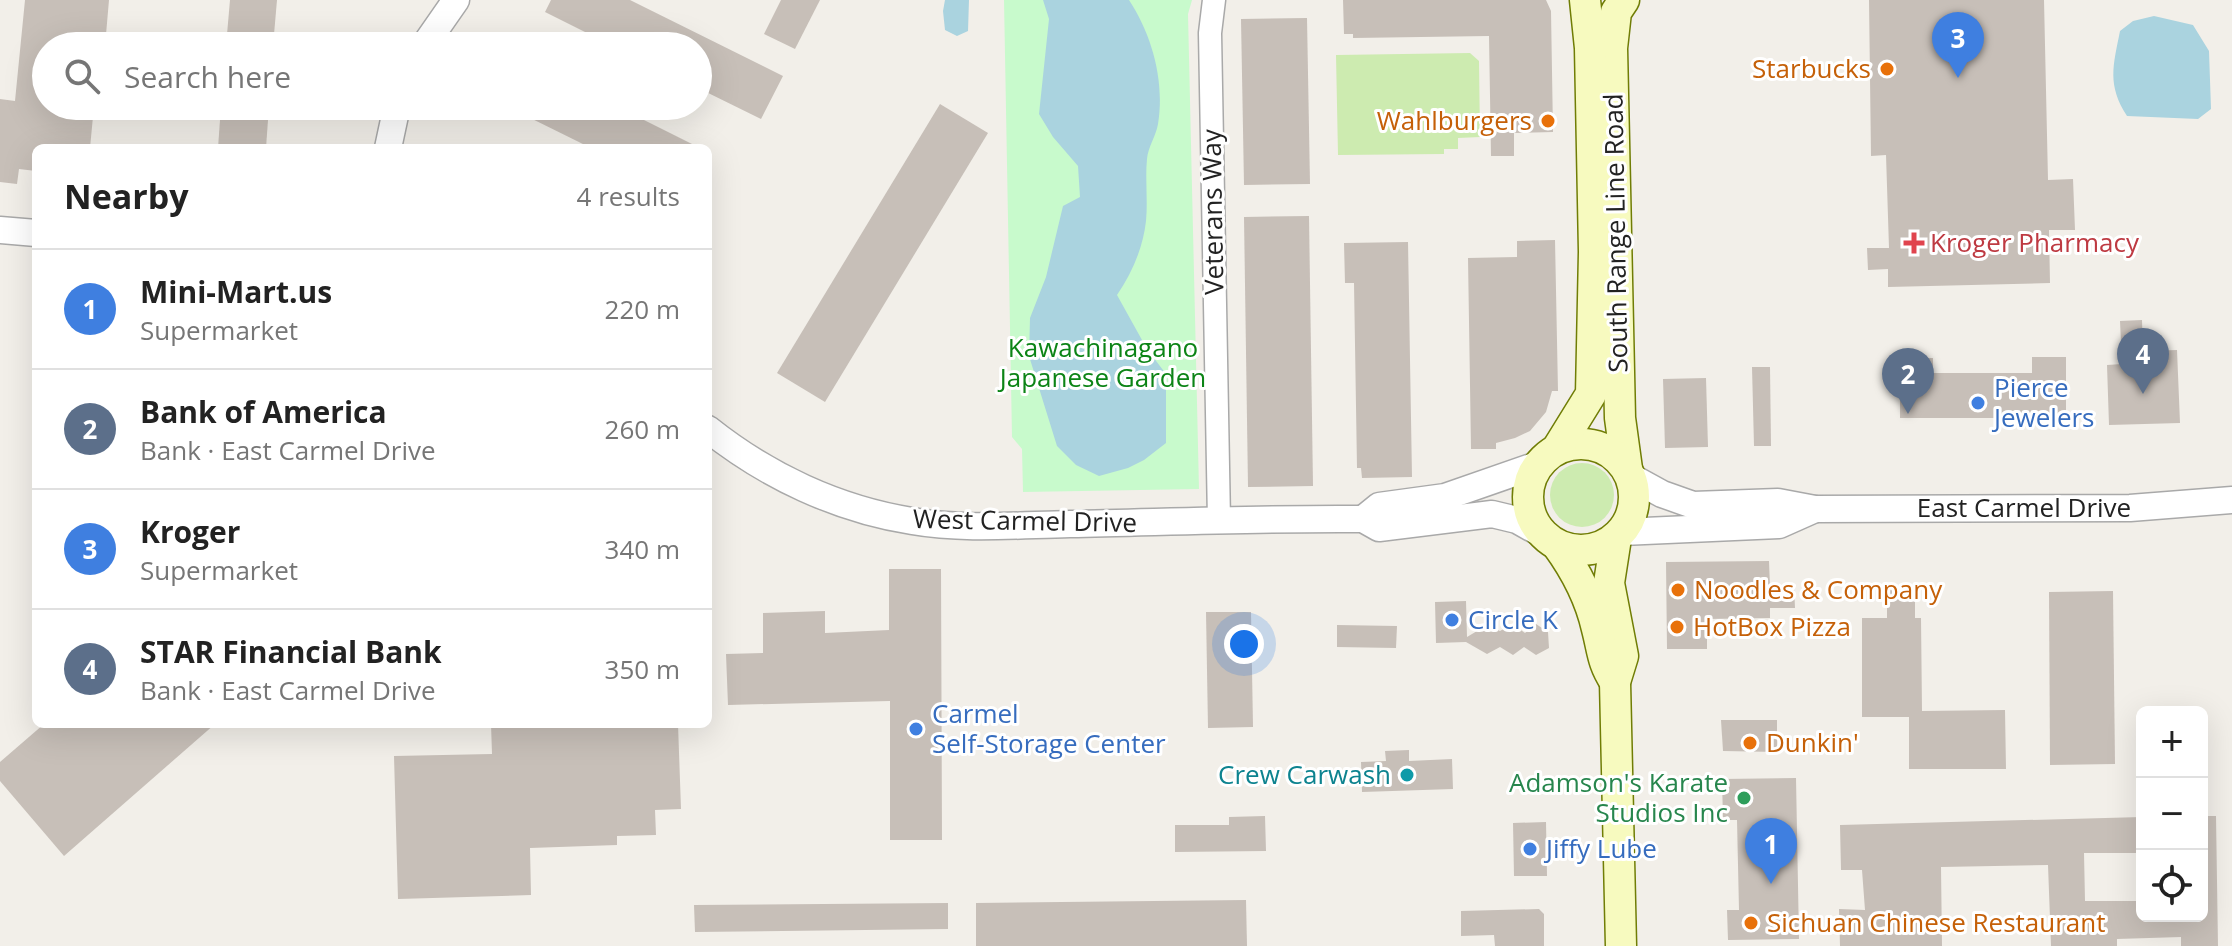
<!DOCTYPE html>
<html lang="en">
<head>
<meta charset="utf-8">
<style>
	:root { --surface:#fff; --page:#f2f2f2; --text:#222; --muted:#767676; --line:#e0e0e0; --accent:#d40000 }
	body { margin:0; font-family:"Open Sans",sans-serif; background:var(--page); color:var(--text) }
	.controls { position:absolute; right:24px; bottom:24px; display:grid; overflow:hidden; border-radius:12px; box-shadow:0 8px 32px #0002 }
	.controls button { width:72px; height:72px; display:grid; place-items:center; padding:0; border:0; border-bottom:2px solid var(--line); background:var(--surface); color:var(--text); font:40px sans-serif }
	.you { position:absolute; left:1244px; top:644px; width:28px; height:28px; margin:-20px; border:6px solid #fff; border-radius:50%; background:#1a73e8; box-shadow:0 0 0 12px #1a73e833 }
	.badge { display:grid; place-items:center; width:52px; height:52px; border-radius:50%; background:var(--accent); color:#fff; font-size:26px; font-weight:700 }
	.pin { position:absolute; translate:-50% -66px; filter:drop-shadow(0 2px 4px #0008) }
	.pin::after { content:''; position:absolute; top:42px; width:28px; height:24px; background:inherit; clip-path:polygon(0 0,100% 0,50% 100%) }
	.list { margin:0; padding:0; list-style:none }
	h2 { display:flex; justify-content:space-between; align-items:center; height:104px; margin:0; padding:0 32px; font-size:34px }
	h2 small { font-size:26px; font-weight:400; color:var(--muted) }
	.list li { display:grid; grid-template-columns:52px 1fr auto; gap:24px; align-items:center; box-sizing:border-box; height:120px; padding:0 32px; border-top:2px solid var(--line) }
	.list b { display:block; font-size:30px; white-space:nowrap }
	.list p { margin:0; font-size:26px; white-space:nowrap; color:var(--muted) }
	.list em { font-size:26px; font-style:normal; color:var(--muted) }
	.icon { flex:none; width:44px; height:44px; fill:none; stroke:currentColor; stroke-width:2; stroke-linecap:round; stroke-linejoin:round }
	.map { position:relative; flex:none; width:2232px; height:946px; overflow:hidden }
	.search { position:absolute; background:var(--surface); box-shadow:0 8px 32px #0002; left:32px; top:32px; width:680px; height:88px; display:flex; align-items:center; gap:20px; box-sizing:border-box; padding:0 28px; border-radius:44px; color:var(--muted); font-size:30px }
	.panel { position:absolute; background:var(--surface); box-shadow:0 8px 32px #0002; left:32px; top:144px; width:680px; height:584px; border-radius:12px }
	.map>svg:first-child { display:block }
</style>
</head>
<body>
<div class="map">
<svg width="2232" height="946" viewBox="0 0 2232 946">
	<rect width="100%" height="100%" fill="#f2efe9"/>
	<g fill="#cdebb0">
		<polygon points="1470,53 1479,61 1480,137 1458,138 1458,149 1444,149 1444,154 1338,155 1336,55"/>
		<circle cx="1582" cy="495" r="32"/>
	</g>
	<polygon fill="#c8facc" points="1004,0 1192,0 1188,14 1199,489 1023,492 1022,449 1012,437"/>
	<g fill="#aad3df">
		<polygon points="945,0 969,0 968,31 957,36 945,30 943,11"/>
		<path d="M1043,0H1129C1152,35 1165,81 1158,124C1156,136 1148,147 1147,159C1145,179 1148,200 1146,221C1143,248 1132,273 1117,295L1147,349L1166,374V443L1144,460L1128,468L1099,476L1076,465L1057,446L1029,356L1030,318L1046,277L1063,206L1080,197L1078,166L1053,137L1039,114L1049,19Z"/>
		<path d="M2154,16L2193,25L2209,51L2211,109L2198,119L2127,116C2107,85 2113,66 2120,31L2133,21Z"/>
	</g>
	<g fill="#c7bfb8">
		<polygon points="25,0 109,0 105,46 46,46 46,106 94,106 90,148 36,148 36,171 19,169 17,184 0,182 0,99 15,101"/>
		<polygon points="230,0 277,0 273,46 226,46"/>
		<polygon points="551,0 630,0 783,76 761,119 698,88 698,46 613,46 545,12"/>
		<polygon points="781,0 820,0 795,49 764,34"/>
		<polygon points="1343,0 1546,0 1551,11 1553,132 1514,133 1514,156 1491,156 1489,36 1353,38 1353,34 1344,34"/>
		<polygon points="1869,0 2044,0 2048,180 2073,179 2075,230 2049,230 2050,283 1888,287 1888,269 1868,270 1867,248 1889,248 1886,155 1871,156"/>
		<polygon points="1307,18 1310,184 1244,185 1241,19"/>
		<polygon points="940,104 988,133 825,402 777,373"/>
		<polygon points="221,106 269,106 266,148 218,148"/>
		<polygon points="506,106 616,106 700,148 591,148"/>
		<polygon points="1309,216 1313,486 1248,487 1244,217"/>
		<polygon points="1555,240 1558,391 1552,391 1546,412 1530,431 1515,438 1496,443 1496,449 1471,449 1468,258 1517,257 1517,241"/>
		<polygon points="1408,242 1412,477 1362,478 1361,468 1357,468 1354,283 1345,283 1344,243"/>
		<polygon points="2142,320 2143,351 2177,350 2180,423 2109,425 2107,365 2122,364 2120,321"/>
		<polygon points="2032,357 2066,357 2066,418 1900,418 1900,358 1933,358 1933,373 2032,373"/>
		<polygon points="1752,367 1770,367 1771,446 1754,446"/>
		<polygon points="1706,378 1708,447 1665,448 1663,379"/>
		<polygon points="1769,561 1770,587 1794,586 1795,608 1770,608 1770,618 1707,619 1707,649 1667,649 1666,562"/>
		<polygon points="889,569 941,569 942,840 890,840 890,701 728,705 726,654 763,653 763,613 825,611 825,633 889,630"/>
		<polygon points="1887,589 1915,589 1915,618 1921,618 1922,711 2005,710 2006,769 1909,769 1909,717 1862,717 1862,618 1887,618"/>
		<polygon points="2113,591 2115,764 2050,765 2049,592"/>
		<polygon points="1466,601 1467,637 1487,625 1500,631 1512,624 1525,633 1536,624 1548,632 1549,648 1536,655 1524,647 1513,655 1500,647 1487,654 1466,642 1436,643 1435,602"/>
		<polygon points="1206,612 1251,612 1253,727 1208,728"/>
		<polygon points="1337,625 1397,626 1396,648 1337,647"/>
		<polygon points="1721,720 1777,720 1777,752 1723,751"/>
		<polygon points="44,724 215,724 64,856 0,781 0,762"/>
		<polygon points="491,724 678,724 681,809 655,810 656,835 617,836 617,845 530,848 531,895 398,899 394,756 492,754"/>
		<polygon points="1409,750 1409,761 1452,759 1453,789 1362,792 1361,762 1386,761 1385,751"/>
		<polygon points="1796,778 1799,939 1728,940 1727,910 1739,910 1737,820 1723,820 1722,779"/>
		<polygon points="1265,816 1266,851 1175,852 1175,825 1229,825 1229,817"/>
		<polygon points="2202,816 2216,816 2218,946 2181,946 2181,937 2117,939 2117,946 2051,946 2048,865 1941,867 1942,946 1840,946 1839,909 1865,910 1862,870 1841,870 1840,825 2142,817 2142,853 2084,853 2085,901 2142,901 2142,916 2202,916"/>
		<polygon points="1546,822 1547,876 1514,876 1513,823"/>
		<polygon points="1246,900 1247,946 976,946 976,903"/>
		<polygon points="948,903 948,929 695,932 694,905"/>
		<polygon points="1539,909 1544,914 1544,946 1495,946 1494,935 1461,936 1461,911"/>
	</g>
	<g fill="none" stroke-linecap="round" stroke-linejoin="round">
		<g stroke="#a9a9a9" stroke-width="25">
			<polyline id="minor" points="1214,0 1210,33 1219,521"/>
		</g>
		<g stroke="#a9a9a9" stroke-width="29">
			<g id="tertiary">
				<polyline points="424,46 456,0"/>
				<polyline points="388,148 397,106"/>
				<polyline points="0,230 36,233"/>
				<path d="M708,429C767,476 837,509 912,521C963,530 1018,525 1070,524C1168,522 1266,518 1363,519L1379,528L1492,514L1517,520L1542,534"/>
				<polyline points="1631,477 1662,494 1693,505 1778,502 1815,509 2130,508 2232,500"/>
				<polyline points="1363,519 1379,506 1445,497 1537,465"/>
				<polyline points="1622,532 1779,525 1815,509"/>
			</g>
		</g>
		<g stroke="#707d05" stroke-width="33">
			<g id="secondary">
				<polyline points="1624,0 1616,12 1612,48 1620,418 1627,469"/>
				<circle cx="1581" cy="497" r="53"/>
				<polyline points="1557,449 1591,394 1594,252 1590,48 1585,0"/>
				<polyline points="1616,538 1609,583 1623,656 1615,682 1621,946"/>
				<path d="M1557,545C1576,571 1590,598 1597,629C1603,652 1602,662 1615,682"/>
			</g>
		</g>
		<use href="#minor" stroke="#fff" stroke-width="22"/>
		<use href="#tertiary" stroke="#fff" stroke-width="26"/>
		<use href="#secondary" stroke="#f7fabf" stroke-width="30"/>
	</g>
	<g fill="#e8710a" stroke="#fff" stroke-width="3">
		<circle cx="1887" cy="69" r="8"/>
		<circle cx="1548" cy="121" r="8"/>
		<circle cx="1678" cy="590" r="8"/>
		<circle cx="1677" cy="627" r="8"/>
		<circle cx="1750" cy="743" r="8"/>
		<circle cx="1751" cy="923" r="8"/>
	</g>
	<path fill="#e0444e" stroke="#fff" stroke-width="3" d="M1910 231h8v8h8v8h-8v8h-8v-8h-8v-8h8z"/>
	<g fill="#3f7fe0" stroke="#fff" stroke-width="3">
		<circle cx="1978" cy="403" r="8"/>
		<circle cx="1452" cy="620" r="8"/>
		<circle cx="916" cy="729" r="8"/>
		<circle cx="1530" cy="849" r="8"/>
	</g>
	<circle fill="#0f9aa8" stroke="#fff" stroke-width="3" cx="1407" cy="775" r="8"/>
	<circle fill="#2e9e5b" stroke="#fff" stroke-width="3" cx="1744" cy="798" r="8"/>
	<g text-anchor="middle" stroke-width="6" stroke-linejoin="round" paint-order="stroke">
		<g font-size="26" fill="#c56008" stroke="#fff" text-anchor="start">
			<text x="1871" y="78" text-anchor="end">Starbucks</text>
			<text x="1532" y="130" text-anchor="end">Wahlburgers</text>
			<text x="1694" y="599">Noodles &amp; Company</text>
			<text x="1693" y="636">HotBox Pizza</text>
			<text x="1766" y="752">Dunkin'</text>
			<text x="1767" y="932">Sichuan Chinese Restaurant</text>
		</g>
		<g font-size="26" fill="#222" stroke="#fff">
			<text transform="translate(1213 212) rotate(-91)" y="9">Veterans Way</text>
			<text transform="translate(1616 233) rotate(-91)" y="9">South Range Line Road</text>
			<text x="2024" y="517">East Carmel Drive</text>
			<text transform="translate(1025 521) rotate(1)" y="9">West Carmel Drive</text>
		</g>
		<g font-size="26" fill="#be3a42" stroke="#fff" text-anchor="start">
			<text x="1930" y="252">Kroger Pharmacy</text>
		</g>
		<g font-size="26" fill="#0c8416" stroke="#fff">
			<text x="1103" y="357">Kawachinagano<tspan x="1103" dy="30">Japanese Garden</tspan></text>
		</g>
		<g font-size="26" fill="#366cbe" stroke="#fff" text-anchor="start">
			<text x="1994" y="397">Pierce<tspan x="1994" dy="30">Jewelers</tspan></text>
			<text x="1468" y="629">Circle K</text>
			<text x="932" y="723">Carmel<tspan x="932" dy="30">Self-Storage Center</tspan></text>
			<text x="1546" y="858">Jiffy Lube</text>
		</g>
		<g font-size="26" fill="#0d838f" stroke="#fff" text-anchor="end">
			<text x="1391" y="784">Crew Carwash</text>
		</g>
		<g font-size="26" fill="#27864d" stroke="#fff" text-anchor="end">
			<text x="1728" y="792">Adamson's Karate<tspan x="1728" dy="30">Studios Inc</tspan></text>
		</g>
	</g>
</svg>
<div class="controls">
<button>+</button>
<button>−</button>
<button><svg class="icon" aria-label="locate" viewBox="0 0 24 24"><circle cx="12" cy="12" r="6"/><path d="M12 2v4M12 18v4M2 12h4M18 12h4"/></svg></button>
</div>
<div class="you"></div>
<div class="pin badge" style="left:1771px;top:884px;background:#3f7fe0">1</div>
<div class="pin badge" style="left:1908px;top:414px;background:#5c6f8a">2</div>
<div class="pin badge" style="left:1958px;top:78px;background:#3f7fe0">3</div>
<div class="pin badge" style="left:2143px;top:394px;background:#5c6f8a">4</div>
<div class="search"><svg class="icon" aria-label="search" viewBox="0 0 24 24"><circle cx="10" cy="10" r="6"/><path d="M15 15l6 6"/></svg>Search here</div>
<section class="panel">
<h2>Nearby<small>4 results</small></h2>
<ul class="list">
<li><span class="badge" style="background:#3f7fe0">1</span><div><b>Mini-Mart.us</b><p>Supermarket</p></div><em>220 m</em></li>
<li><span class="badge" style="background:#5c6f8a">2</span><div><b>Bank of America</b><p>Bank · East Carmel Drive</p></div><em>260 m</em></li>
<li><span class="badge" style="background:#3f7fe0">3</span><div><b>Kroger</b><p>Supermarket</p></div><em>340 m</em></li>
<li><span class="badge" style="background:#5c6f8a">4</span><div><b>STAR Financial Bank</b><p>Bank · East Carmel Drive</p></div><em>350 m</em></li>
</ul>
</section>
</div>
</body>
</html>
